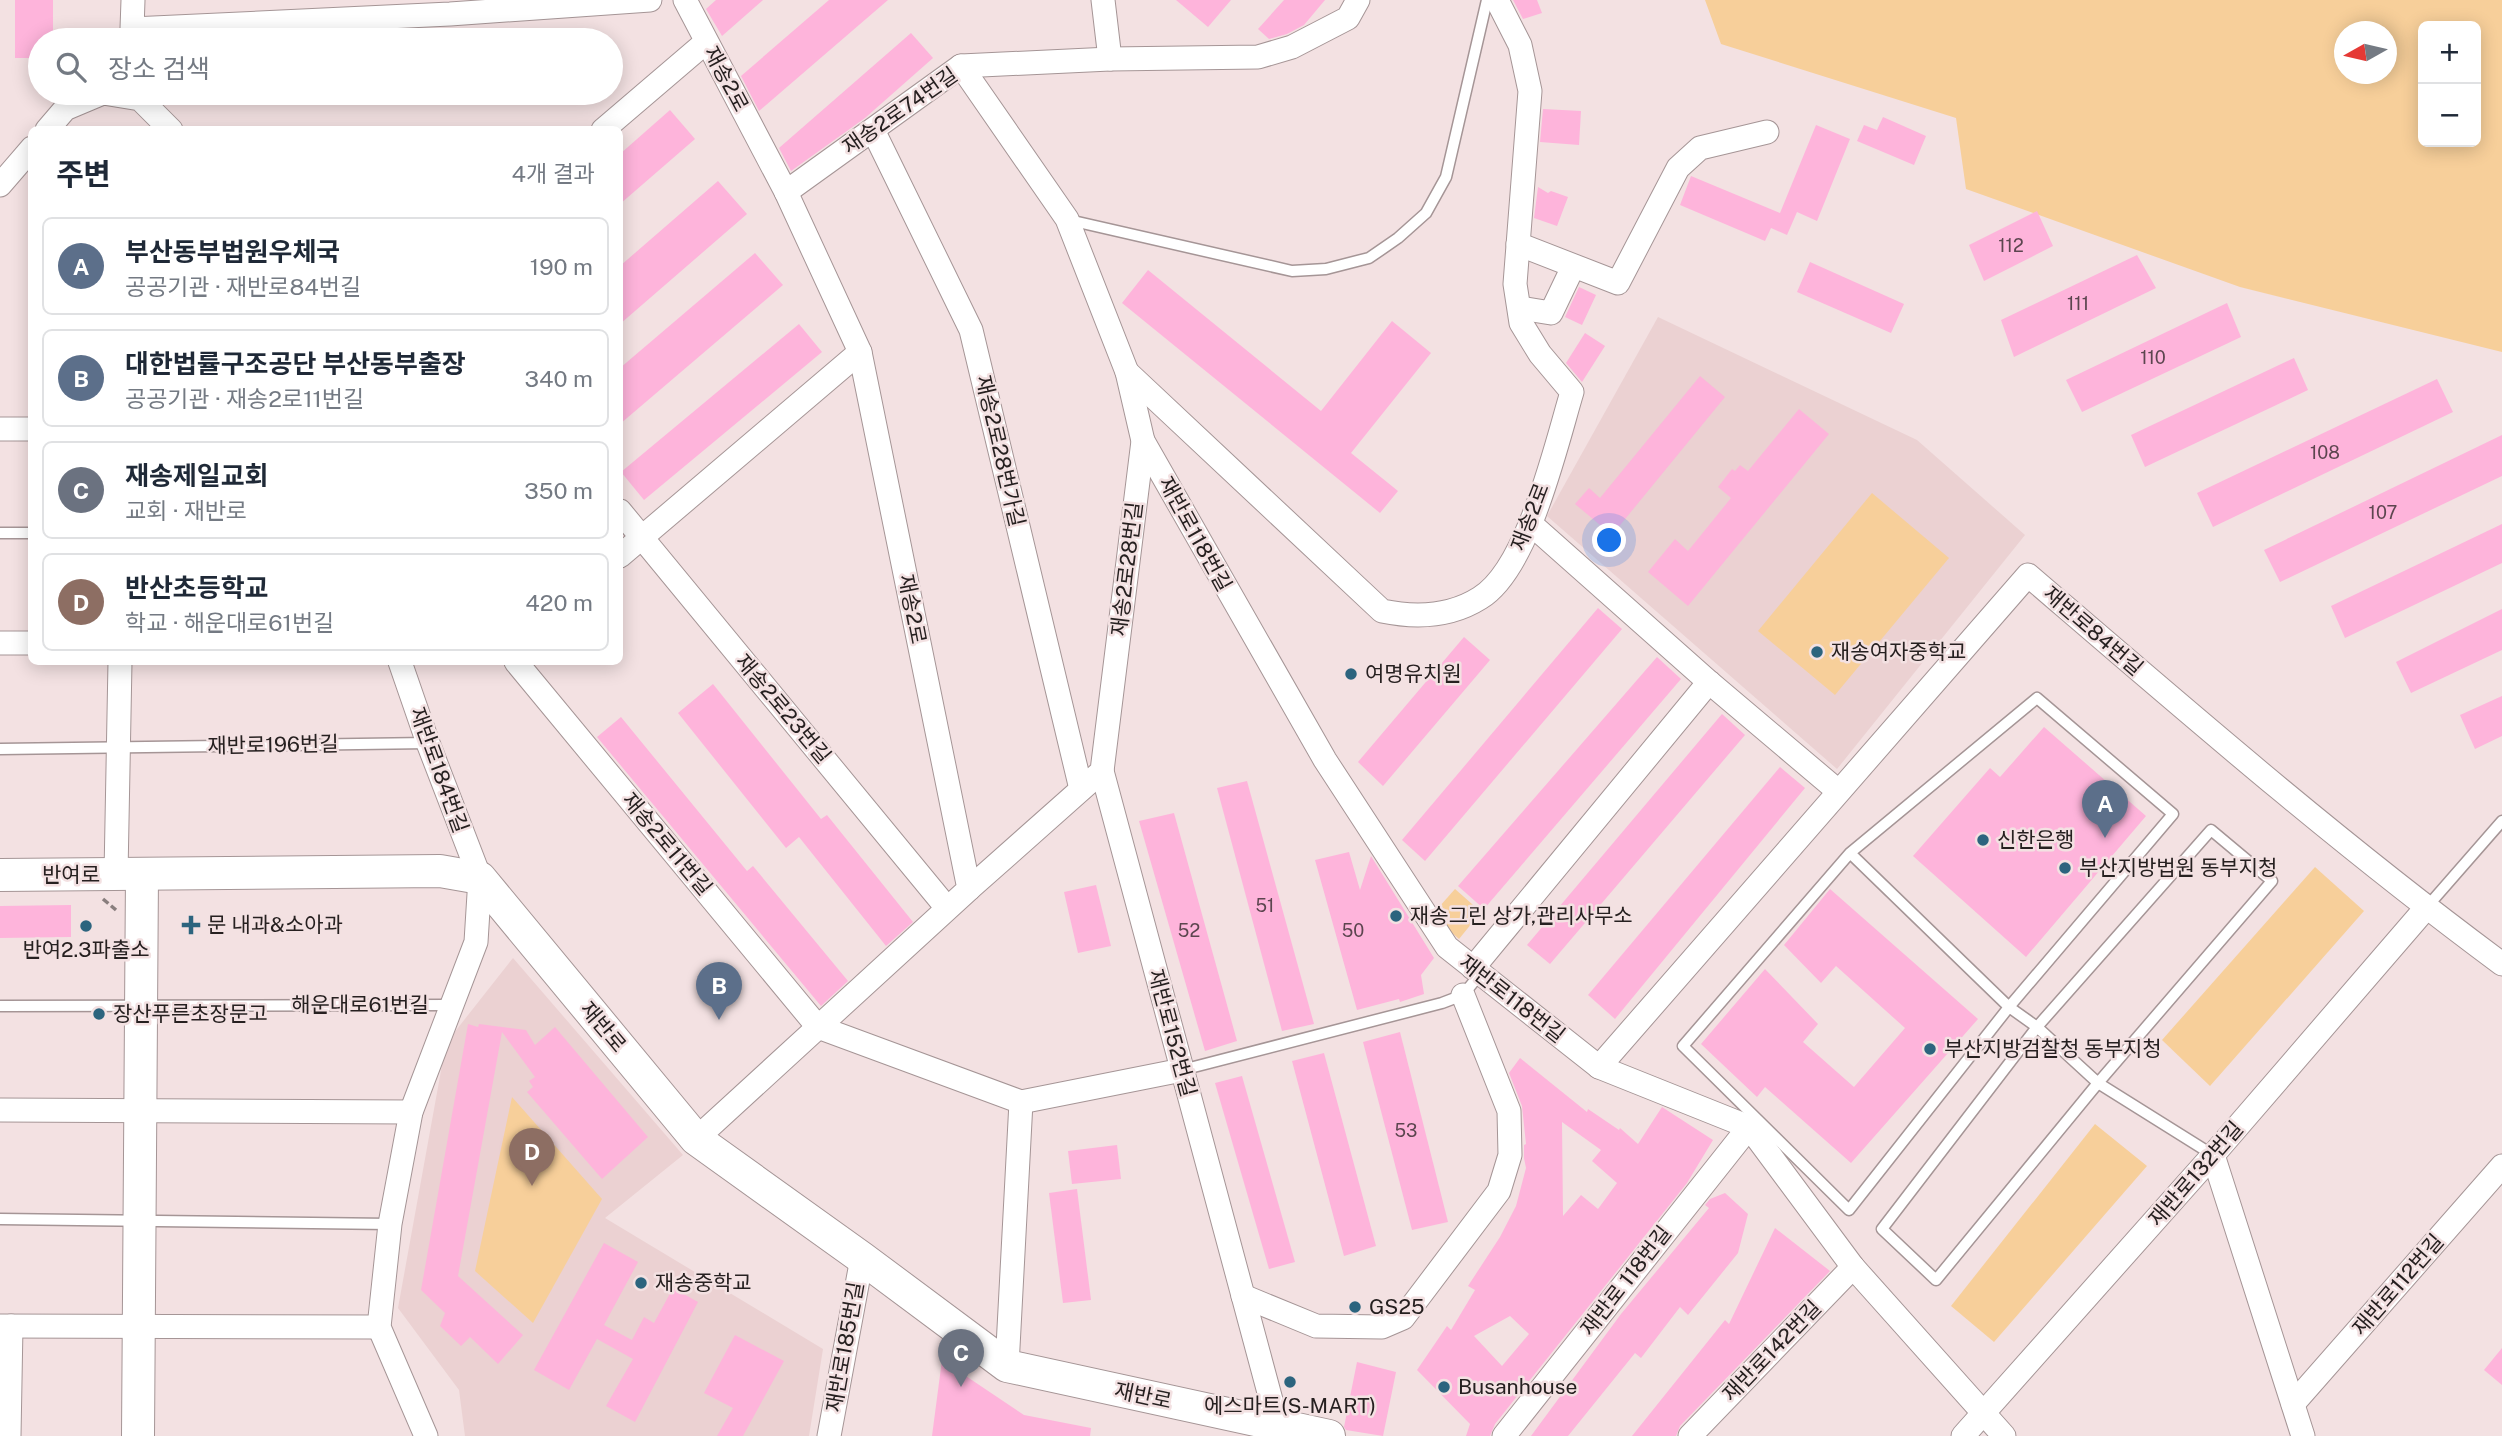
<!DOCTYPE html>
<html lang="ko">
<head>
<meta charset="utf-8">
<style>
	:root { --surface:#fff; --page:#f6f6f7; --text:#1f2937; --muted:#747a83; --line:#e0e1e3; --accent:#2c647e }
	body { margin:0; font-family:"Public Sans","Noto Sans KR",sans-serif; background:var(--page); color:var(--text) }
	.controls { position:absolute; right:21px; top:21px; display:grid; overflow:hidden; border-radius:10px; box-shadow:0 4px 18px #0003 }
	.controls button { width:63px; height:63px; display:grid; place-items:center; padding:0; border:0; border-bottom:2px solid var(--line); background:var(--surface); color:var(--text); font:35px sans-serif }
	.compass { position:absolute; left:2334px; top:21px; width:63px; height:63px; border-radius:50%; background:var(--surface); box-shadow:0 4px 18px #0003; rotate:262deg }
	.you { position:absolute; left:1610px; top:541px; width:24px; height:24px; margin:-18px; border:5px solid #fff; border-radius:50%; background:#1a73e8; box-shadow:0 0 0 10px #1a73e833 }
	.badge { display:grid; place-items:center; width:46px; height:46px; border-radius:50%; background:var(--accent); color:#fff; font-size:23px; font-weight:700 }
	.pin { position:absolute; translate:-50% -58px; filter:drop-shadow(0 2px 4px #0008) }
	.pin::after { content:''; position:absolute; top:37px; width:24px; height:21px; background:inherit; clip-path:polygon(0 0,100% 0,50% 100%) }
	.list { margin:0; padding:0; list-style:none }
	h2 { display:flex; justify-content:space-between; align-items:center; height:91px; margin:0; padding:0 28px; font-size:30px }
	h2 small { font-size:23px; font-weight:400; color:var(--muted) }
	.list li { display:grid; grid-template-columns:46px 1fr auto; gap:21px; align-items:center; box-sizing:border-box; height:98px; margin:0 14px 14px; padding:0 14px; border:2px solid var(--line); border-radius:10px }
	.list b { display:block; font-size:26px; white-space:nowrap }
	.list p { margin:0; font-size:23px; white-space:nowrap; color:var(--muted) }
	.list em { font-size:23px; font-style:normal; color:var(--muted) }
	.icon { flex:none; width:38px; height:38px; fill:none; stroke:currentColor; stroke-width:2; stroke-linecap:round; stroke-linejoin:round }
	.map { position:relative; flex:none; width:2502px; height:1436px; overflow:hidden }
	.search { position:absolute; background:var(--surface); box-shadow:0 4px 18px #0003; left:28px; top:28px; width:595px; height:77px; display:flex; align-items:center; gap:18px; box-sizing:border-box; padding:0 24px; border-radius:38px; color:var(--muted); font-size:26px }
	.panel { position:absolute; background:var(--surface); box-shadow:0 4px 18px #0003; left:28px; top:126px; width:595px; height:539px; border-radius:10px }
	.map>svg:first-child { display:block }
</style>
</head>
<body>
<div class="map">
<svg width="2502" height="1436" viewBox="0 0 2502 1436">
	<rect width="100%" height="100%" fill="#f3e1e2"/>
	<g fill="#ebd1d2">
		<polygon points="1658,317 1917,440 2025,535 1837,769 1547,516"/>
		<polygon points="513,958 683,1155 605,1218 823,1349 809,1436 465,1436 459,1390 398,1308 446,1043"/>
	</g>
	<g fill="#f7cf9a" fill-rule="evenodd">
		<path d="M1705,0H2502V352L2240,287L1966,189L1956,118L1721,44ZM2423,26H2476V142H2423ZM2344,32H2386V74H2344Z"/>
		<polygon points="1872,493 1949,558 1835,695 1758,631"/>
		<polygon points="2315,867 2364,911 2210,1086 2162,1040"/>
		<polygon points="1455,889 1481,912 1459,939 1432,915"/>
		<polygon points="512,1097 602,1199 533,1323 475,1271"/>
		<polygon points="2095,1124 2147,1166 1994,1342 1951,1306"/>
	</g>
	<g fill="#feb4db" fill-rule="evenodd">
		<polygon points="15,0 53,0 53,40 40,40 40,58 15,58"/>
		<polygon points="716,0 763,0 722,36 706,9"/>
		<polygon points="829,0 888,0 759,111 741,76"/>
		<polygon points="1176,0 1231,0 1208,27"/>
		<polygon points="1284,0 1325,0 1304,25 1287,34 1269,39 1258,29"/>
		<polygon points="1513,0 1537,0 1542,13 1523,19"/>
		<polygon points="911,33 933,58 865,118 791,171 779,148"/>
		<polygon points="1543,109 1581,111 1579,145 1540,142"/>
		<polygon points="670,110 695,139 620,204 620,154"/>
		<polygon points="1883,117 1926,136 1914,165 1857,141 1864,125 1877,130"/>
		<polygon points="1816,125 1850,139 1817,221 1797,212 1787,235 1771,228 1765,241 1680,205 1691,176 1780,213"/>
		<polygon points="718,181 747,214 620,324 620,266"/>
		<polygon points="1538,187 1548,193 1551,191 1568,197 1557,226 1534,218"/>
		<polygon points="2037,211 2053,246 1984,281 1969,245"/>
		<polygon points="755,253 783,285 620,424 620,368"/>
		<polygon points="2137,255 2156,288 2014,357 2001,320"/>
		<polygon points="1810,262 1904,304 1891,333 1797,292"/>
		<polygon points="1148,270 1321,411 1392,321 1431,353 1351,453 1398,491 1380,513 1122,303"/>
		<polygon points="1579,287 1596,295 1582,325 1565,317"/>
		<polygon points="2227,303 2241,337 2082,412 2066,380"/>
		<polygon points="799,324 822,352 644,500 621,472"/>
		<polygon points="1585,333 1605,346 1582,382 1566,363"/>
		<polygon points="2294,358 2308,390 2145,467 2131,435"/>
		<polygon points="1700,376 1725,397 1612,535 1575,504 1589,488 1600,498"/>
		<polygon points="2437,379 2453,412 2213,527 2197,493"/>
		<polygon points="1799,409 1829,434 1688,606 1648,572 1675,539 1688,551 1731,498 1718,487 1732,469 1735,471 1740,465 1748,471"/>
		<polygon points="2502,435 2502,476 2280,582 2264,550"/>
		<polygon points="2502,524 2502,563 2345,638 2331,606"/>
		<polygon points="1598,608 1622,629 1425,861 1402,840"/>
		<polygon points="2502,609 2502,650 2411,693 2396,662"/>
		<polygon points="1464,637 1490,660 1383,786 1358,762"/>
		<polygon points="1657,657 1681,679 1484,909 1458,886"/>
		<polygon points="713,684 821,819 827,815 913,922 886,946 799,837 786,848 678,713"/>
		<polygon points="2502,696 2502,736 2475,749 2460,715"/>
		<polygon points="1722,714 1745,735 1550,964 1527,945"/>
		<polygon points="621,717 747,871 753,866 848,981 821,1006 597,737"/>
		<polygon points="2044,727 2146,816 2026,957 1913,856 1990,768 2000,777"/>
		<polygon points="1780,767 1805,788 1615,1019 1588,995"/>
		<polygon points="1247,781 1314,1024 1282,1031 1217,788"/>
		<polygon points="1174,813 1237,1041 1205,1051 1139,821"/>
		<polygon points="1349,852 1360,890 1371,856 1434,958 1421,975 1424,994 1400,1002 1399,999 1357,1010 1315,860"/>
		<polygon points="1096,885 1111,946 1078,953 1064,892"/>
		<polygon points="1830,889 1978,1019 1851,1163 1765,1087 1757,1097 1701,1044 1765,969 1818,1024 1803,1042 1854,1087 1905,1028 1836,966 1821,983 1784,945"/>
		<polygon points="71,905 71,937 0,938 0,906"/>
		<polygon points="468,1024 478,1027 479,1024 526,1030 535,1045 555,1027 648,1137 602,1179 527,1092 533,1087 529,1081 535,1077 502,1032 458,1276 523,1335 498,1364 470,1337 461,1346 440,1326 445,1313 421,1290"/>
		<polygon points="1400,1032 1448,1222 1412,1230 1363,1042"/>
		<polygon points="1324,1053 1376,1246 1344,1256 1292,1061"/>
		<path d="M1520,1058L1587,1112L1588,1109L1619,1130L1620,1128L1638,1144L1662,1107L1713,1140L1687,1183L1495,1424L1490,1436H1466L1470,1424L1417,1370L1447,1326L1451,1330L1475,1290L1468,1286L1500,1237L1516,1206L1526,1168L1524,1158V1145L1526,1144L1522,1106L1509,1073ZM1562,1122L1601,1150L1592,1161L1617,1183L1598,1209L1581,1195L1563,1216ZM1510,1316L1529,1334L1502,1366L1474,1336Z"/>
		<polygon points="1242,1076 1295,1262 1269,1269 1215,1083"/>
		<polygon points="1117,1145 1121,1179 1072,1184 1068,1151"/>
		<polygon points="1077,1189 1091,1300 1063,1303 1049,1193"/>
		<polygon points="1725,1193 1748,1214 1738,1253 1688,1315 1680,1307 1641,1358 1635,1353 1568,1436 1531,1436 1621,1314 1709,1208 1705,1205 1710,1199"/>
		<polygon points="1775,1228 1830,1271 1680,1426 1676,1436 1632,1436 1725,1320 1729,1324"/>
		<polygon points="604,1243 638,1262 604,1325 632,1340 644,1317 654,1323 673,1288 698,1302 635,1422 606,1406 633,1359 597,1339 569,1390 534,1370"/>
		<polygon points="735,1335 784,1361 743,1436 717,1436 733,1408 704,1393"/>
		<polygon points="2502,1348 2502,1385 2484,1370"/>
		<polygon points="942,1360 1024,1415 1091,1428 1090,1436 932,1436"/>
		<polygon points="1357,1362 1396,1372 1383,1436 1346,1430 1344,1427"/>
	</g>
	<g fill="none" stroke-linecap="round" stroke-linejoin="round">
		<g stroke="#a59596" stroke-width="13">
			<g id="service">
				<polyline points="1069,220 1292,271 1326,269 1369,258 1398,238 1426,213 1446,177 1487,0"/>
				<polyline points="0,533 32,533"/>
				<polyline points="0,749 428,743"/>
				<polyline points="1850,853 2009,1007 2173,814 2037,698 1850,853 1683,1046 1849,1210 2009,1007 2037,1027 1882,1229 1936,1280 2098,1083 2037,1027 2211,830 2272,881 2098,1083 2213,1155"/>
				<polyline points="2426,908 2502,821"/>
				<polyline points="0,1006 452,1005"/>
				<polyline points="1182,1070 1442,1003 1463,995 1480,974"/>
				<polyline points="0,1219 390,1224"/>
			</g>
		</g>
		<g stroke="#a59596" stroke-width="25">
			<g id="minor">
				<polyline points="133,0 132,29 450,14 650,0"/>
				<polyline points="685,0 786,192 860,352 969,889 696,1139"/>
				<polyline points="1103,0 1110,59"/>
				<polyline points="961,66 1067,219 1127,372 1143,441 1102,771 969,889"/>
				<polyline points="47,130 65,109 103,93 140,99 171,130"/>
				<polyline points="603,130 706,42"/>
				<polyline points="873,130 971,330 1081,789"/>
				<polyline points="0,185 32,148"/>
				<polyline points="786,192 961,66 1110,59 1258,57 1292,47 1348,18 1358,0"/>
				<polyline points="1518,244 1618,283 1678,168 1700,148 1767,132"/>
				<polyline points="1520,308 1551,313 1573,267"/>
				<path d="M1127,372L1382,611C1416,618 1450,617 1480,598C1528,569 1556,445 1572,392L1540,354L1521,323L1515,284L1530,91L1520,45L1497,0"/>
				<polyline points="0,429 32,429"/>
				<polyline points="1143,441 1325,760 1447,947 1599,1067 1749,1127 1853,1267 2004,1436"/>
				<polyline points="620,511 947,908"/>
				<polyline points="1531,524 1709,682 1838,791"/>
				<polyline points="620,556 860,352"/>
				<polyline points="0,643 32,643"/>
				<polyline points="400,662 428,743 480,878 476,942 411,1112 390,1224 379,1327 426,1436"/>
				<polyline points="516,662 818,1027 1021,1102 1182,1070"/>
				<polyline points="1102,771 1278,1426 1283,1436"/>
				<polyline points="116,874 120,662"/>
				<polyline points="1473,968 1709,682"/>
				<path d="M1599,1067L2028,575C2183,708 2337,842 2502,964"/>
				<polyline points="0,1110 411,1112"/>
				<polyline points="2213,1155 2303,1436"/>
				<polyline points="1243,1296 1316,1326 1382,1327 1403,1318 1499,1191 1510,1155 1509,1111 1463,995"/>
				<polyline points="0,1326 379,1327"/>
				<polyline points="1007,1366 1021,1102"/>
				<polyline points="2293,1404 2502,1166"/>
				<polyline points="9,1436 11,1326"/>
				<polyline points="829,1436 862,1258"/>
				<polyline points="1504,1436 1749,1127"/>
				<polyline points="1690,1436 1853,1267"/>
				<polyline points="1963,1436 2213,1155 2426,908"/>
			</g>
		</g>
		<g stroke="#a59596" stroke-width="34">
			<g id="secondary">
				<polyline points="0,875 440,871 480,878 696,1139 862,1258 1007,1366 1329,1436"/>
				<polyline points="138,1436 142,874"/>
			</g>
		</g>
		<polyline stroke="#897e7e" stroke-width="3.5" stroke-dasharray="7 3.5" stroke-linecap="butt" points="103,899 116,910"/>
		<use href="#service" stroke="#fff" stroke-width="10"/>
		<use href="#minor" stroke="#fff" stroke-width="23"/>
		<use href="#secondary" stroke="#fff" stroke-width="32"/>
	</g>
	<g fill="#2c647e" stroke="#f3e1e2" stroke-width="2.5">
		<circle cx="1817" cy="652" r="7"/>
		<circle cx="1351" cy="674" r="7"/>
		<circle cx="1983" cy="840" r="7"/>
		<circle cx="2065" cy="868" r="7"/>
		<circle cx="1396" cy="916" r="7"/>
		<path d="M187.5 914.5h7v7h7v7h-7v7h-7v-7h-7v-7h7z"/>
		<circle cx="86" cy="926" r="7"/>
		<circle cx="99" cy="1014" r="7"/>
		<circle cx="1930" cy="1049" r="7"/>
		<circle cx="641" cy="1283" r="7"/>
		<circle cx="1355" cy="1307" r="7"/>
		<circle cx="1290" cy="1382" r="7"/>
		<circle cx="1444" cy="1387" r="7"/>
	</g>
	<g text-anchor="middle" stroke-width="5" stroke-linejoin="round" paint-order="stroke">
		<g font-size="18" fill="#5c454f">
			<text x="2011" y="252">112</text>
			<text x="2078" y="310">111</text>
			<text x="2153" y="364">110</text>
			<text x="2325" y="459">108</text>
			<text x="2383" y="519">107</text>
			<text x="1265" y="912">51</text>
			<text x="1189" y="937">52</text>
			<text x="1353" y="937">50</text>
			<text x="1406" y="1137">53</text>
		</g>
		<g font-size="21" fill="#262020" stroke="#f3e1e2">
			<text transform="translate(726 79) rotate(62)" y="7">재송2로</text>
			<text transform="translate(900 111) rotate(-35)" y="7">재송2로74번길</text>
			<text transform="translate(1000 451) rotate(77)" y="7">재송2로28번가길</text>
			<text transform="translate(1530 517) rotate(-69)" y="7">재송2로</text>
			<text transform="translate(1195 534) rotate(61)" y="7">재반로118번길</text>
			<text transform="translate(1127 569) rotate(-83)" y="7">재송2로28번길</text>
			<text transform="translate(912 609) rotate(79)" y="7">재송2로</text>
			<text transform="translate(2093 631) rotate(41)" y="7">재반로84번길</text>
			<text transform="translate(783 709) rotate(50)" y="7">재송2로23번길</text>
			<text transform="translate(273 745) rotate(-1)" y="7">재반로196번길</text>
			<text transform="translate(439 770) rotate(70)" y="7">재반로184번길</text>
			<text transform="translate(667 844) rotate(50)" y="7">재송2로11번길</text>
			<text x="71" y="882">반여로</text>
			<text transform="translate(1512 999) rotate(38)" y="7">재반로118번길</text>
			<text x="360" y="1012">해운대로61번길</text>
			<text transform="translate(603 1027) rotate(50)" y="7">재반로</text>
			<text transform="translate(1172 1033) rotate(75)" y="7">재반로152번길</text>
			<text transform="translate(2196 1174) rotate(-49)" y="7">재반로132번길</text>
			<text transform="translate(1626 1281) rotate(-52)" y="7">재반로 118번길</text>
			<text transform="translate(2398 1285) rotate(-49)" y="7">재반로112번길</text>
			<text transform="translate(845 1347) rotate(-80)" y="7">재반로185번길</text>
			<text transform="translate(1772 1351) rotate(-46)" y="7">재반로142번길</text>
			<text transform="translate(1143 1396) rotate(12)" y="7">재반로</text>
		</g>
		<g font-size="21" fill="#262020" stroke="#f3e1e2" text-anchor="start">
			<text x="1831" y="659">재송여자중학교</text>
			<text x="1365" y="681">여명유치원</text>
			<text x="1997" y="847">신한은행</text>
			<text x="2079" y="875">부산지방법원 동부지청</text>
			<text x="1410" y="923">재송그린 상가,관리사무소</text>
			<text x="207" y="932">문 내과&amp;소아과</text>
			<text x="86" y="957" text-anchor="middle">반여2.3파출소</text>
			<text x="113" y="1021">장산푸른초장문고</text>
			<text x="1944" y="1056">부산지방검찰청 동부지청</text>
			<text x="655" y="1290">재송중학교</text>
			<text x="1369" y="1314">GS25</text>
			<text x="1458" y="1394">Busanhouse</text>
			<text x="1290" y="1413" text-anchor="middle">에스마트(S-MART)</text>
		</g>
	</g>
</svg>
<div class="controls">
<button>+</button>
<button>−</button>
</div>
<svg class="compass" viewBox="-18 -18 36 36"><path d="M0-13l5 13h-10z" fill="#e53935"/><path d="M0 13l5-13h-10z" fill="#747a83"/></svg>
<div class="you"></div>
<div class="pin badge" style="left:2105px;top:838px;background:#5c6f8a">A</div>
<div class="pin badge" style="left:719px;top:1020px;background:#5c6f8a">B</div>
<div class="pin badge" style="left:961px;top:1387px;background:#6b7280">C</div>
<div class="pin badge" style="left:532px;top:1186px;background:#8d6e63">D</div>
<div class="search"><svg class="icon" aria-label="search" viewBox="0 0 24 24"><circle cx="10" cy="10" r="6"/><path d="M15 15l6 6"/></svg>장소 검색</div>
<section class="panel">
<h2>주변<small>4개 결과</small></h2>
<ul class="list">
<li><span class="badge" style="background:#5c6f8a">A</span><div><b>부산동부법원우체국</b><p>공공기관 · 재반로84번길</p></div><em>190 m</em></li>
<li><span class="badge" style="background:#5c6f8a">B</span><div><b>대한법률구조공단 부산동부출장</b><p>공공기관 · 재송2로11번길</p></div><em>340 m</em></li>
<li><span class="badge" style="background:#6b7280">C</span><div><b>재송제일교회</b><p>교회 · 재반로</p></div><em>350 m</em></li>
<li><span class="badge" style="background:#8d6e63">D</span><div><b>반산초등학교</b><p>학교 · 해운대로61번길</p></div><em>420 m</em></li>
</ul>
</section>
</div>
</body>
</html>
